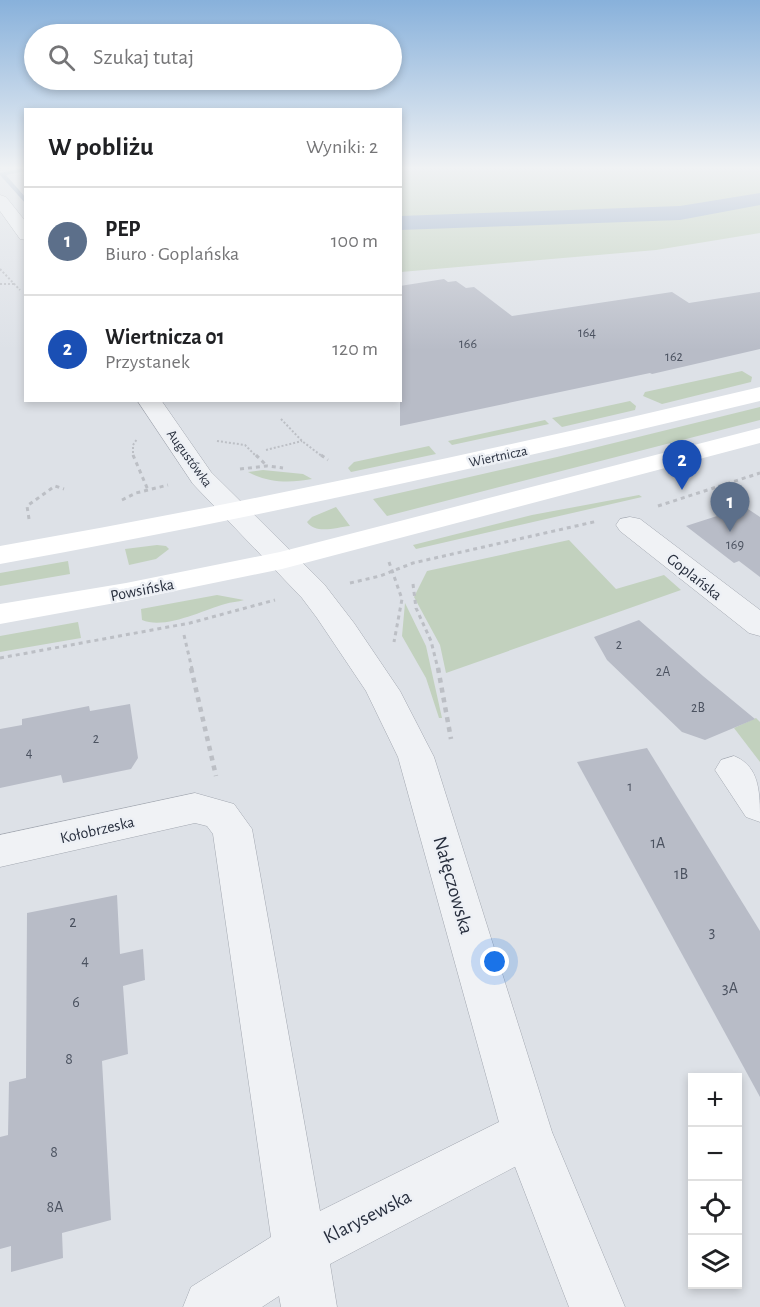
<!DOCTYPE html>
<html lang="pl">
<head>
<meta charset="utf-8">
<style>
	:root { --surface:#fff; --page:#f6f6f6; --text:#202124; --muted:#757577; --line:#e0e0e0; --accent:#d93025 }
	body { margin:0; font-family:"Alegreya Sans",sans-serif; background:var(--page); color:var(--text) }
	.controls { position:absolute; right:18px; bottom:18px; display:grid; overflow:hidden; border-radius:0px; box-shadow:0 3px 9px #0003 }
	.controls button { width:54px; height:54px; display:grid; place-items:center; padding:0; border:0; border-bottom:2px solid var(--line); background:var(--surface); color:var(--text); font:30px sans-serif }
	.you { position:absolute; left:495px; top:962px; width:21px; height:21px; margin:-15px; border:4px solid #fff; border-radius:50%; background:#1a73e8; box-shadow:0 0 0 9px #1a73e833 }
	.badge { display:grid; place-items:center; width:39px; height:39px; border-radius:50%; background:var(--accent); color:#fff; font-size:20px; font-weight:700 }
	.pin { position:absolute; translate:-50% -50px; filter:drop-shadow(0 2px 3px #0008) }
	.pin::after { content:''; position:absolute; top:32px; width:21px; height:18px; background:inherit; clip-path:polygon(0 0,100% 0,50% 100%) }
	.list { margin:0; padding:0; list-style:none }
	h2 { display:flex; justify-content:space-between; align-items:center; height:78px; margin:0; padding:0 24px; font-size:26px }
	h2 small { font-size:20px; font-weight:400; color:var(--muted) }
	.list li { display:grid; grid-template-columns:39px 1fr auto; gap:18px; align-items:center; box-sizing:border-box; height:108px; padding:0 24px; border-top:2px solid var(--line) }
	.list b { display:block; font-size:22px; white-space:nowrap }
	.list p { margin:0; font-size:20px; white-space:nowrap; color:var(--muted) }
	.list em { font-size:20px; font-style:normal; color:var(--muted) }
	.icon { flex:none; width:33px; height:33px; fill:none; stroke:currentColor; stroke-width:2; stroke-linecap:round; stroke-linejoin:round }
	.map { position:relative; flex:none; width:760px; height:1307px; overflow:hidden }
	.search { position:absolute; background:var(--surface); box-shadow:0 3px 9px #0003; left:24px; top:24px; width:378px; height:66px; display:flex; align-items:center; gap:15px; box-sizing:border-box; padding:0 21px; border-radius:33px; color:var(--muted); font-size:22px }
	.panel { position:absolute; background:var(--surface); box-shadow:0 3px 9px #0003; left:24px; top:108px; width:378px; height:294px; border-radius:0px }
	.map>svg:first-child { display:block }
</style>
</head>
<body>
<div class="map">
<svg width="760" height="1307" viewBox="0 0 760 1307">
	<rect width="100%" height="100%" fill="#dde1e7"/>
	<g fill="#c2d1be">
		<polygon points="401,167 760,167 760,233 656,250 401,272"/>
		<polygon points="742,371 752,377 751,382 662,404 643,396 645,392"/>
		<polygon points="630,401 636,406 635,410 562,427 552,418"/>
		<polygon points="760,407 760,420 387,516 373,499 557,457"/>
		<polygon points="545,420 549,424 452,445 448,441"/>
		<polygon points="429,446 436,454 351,472 348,468 354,462"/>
		<path d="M263,470L303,474L312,479C290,483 268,483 248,472Z"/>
		<polygon points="639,495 642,497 416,549 413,545 532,515"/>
		<path d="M336,507L350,526C337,527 316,535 307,522L312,517Z"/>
		<polygon points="569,540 616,589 664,575 681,590 446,673 440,645 414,597 427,571"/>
		<polygon points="157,545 166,546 169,549 156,559 129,565 125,549"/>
		<polygon points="68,561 70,574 0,586 0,573"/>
		<path d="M217,595L244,600C238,602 231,602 225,604C203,610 165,630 142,620L141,609Z"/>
		<polygon points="405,603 426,646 442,718 439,718 426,678 402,636"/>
		<polygon points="78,622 81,638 0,652 0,636"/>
		<polygon points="756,718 760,722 760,762 734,728"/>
	</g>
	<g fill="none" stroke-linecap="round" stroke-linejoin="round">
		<polygon fill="#98acc7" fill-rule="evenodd" points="26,167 26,171 6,175 26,198 26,204 0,175 0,173"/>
		<polygon fill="#98acc7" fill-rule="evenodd" points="760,193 760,205 680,220 400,230 400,216 680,206"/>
	</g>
	<g fill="#b8bcc7">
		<polygon points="444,279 448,282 456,281 466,288 474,287 512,316 672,292 689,303 760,292 760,349 652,374 650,373 400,426 400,286"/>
		<polygon points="745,507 760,517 760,577 739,561 734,563 686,526"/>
		<polygon points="639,620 703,676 755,719 705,740 682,732 607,660 594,637"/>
		<polygon points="130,704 138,758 131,769 63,783 61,775 0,788 0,729 22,725 22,719 38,716 89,706 90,711"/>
		<polygon points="647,748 760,931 760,1097 577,762"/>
		<polygon points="117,895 120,954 143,949 145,980 123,986 128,1054 102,1061 111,1220 62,1233 63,1258 11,1272 11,1246 0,1249 0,1137 8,1135 9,1082 26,1078 27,913"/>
	</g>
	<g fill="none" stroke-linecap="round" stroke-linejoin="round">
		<g stroke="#a3a8b1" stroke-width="1">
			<g id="minor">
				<polygon points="630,517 640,519 760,610 760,636 749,633 620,531 616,525 620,519"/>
				<path d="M734,756C760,766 760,793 760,822L746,817L715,770L721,760Z"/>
				<polygon points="195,793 234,804 252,829 320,1211 527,1108 545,1115 552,1133 545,1151 330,1264 337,1307 281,1307 279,1296 262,1307 183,1307 191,1287 271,1237 213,834 207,826 195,823 0,867 0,835"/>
			</g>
		</g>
		<g stroke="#a3a8b1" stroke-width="1">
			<g id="tertiary">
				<polygon points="0,195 6,197 26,222 26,240 20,239 0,211"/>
				<polygon points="137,400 161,400 211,472 324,584 354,623 400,691 434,757 552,1132 625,1307 569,1307 502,1133 398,757 366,691 317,618 302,598 193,484"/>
			</g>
		</g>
		<g stroke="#bcbfc5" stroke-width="2" stroke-dasharray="2 2" stroke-linecap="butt">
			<polyline points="0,269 20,290"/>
			<polyline points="0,284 14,284"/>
			<polyline points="281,419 302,441 323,457"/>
			<polyline points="217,441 245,445 257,457"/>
			<polyline points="266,450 302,441"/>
			<polyline points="133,457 133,445 137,439"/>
		</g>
		<g stroke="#bcbfc5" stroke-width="3" stroke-dasharray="4 4" stroke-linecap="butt">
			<polyline points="133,455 148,490"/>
			<polyline points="256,455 266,465"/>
			<polyline points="321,455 328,460"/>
			<polyline points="240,469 267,466 283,468"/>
			<polyline points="122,500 136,493 168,485"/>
			<polyline points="658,506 760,473"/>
			<polyline points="29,519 27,506 55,486 64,489"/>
			<polyline points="389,562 402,599 394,642"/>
			<polyline points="350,583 380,576 413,563 598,521"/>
			<polyline points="413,584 416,608 431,641 438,669"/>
			<polyline points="184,635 192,669"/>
			<polyline points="0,658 190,623 275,600"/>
		</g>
		<g stroke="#bcbfc5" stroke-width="4.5" stroke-dasharray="5 5" stroke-linecap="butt">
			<polyline points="191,668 216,776"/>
			<polyline points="438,668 451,739"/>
		</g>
		<use href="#minor" fill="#f0f2f5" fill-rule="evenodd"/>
		<use href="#tertiary" fill="#f0f2f5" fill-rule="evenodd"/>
		<g fill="#fff" fill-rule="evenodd">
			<path d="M760,387V401C508,462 255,518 0,564V546C255,501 508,447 760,387Z"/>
			<polygon points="760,428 760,443 282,569 126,601 0,624 0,604 126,583 280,552"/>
		</g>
	</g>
	<linearGradient id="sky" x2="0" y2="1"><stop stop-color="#88b1db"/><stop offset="0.48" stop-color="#f0f2f4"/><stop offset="1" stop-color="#f0f2f4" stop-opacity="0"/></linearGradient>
	<rect width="760" height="350" fill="url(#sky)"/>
	<g text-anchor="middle" stroke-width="5" stroke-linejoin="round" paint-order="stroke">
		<g font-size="14" fill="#4b5260">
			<text x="587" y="337">164</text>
			<text x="468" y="348">166</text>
			<text x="674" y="361">162</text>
			<text x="735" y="549">169</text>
			<text x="619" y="649">2</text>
			<text x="663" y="676">2A</text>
			<text x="698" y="712">2B</text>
			<text x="96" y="743">2</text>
			<text x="29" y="757">4</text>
			<text x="630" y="791">1</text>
		</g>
		<g font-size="14" fill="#272e3d" stroke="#edf0f5">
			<text transform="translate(498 456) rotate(-12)" y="5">Wiertnicza</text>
			<text transform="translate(190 458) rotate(54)" y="5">Augustówka</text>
		</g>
		<g font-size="16" fill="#272e3d" stroke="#edf0f5">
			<text transform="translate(695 576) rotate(38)" y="6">Goplańska</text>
			<text transform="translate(142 589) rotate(-11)" y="6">Powsińska</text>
			<text transform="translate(97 829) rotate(-13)" y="6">Kołobrzeska</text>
		</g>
		<g font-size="16" fill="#4b5260">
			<text x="658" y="848">1A</text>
			<text x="681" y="879">1B</text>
			<text x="73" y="927">2</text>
			<text x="712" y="937">3</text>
			<text x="85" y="965">4</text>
			<text x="730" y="993">3A</text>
			<text x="76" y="1007">6</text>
			<text x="69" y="1064">8</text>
			<text x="54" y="1157">8</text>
			<text x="55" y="1212">8A</text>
		</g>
		<g font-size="20" fill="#272e3d" stroke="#edf0f5">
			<text transform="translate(454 885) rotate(74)" y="7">Nałęczowska</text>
			<text transform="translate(367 1216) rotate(-27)" y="7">Klarysewska</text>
		</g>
	</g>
</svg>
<div class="controls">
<button>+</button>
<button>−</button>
<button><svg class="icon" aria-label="locate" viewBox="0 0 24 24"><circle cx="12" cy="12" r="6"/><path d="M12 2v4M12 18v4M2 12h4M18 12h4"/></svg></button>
<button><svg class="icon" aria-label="layers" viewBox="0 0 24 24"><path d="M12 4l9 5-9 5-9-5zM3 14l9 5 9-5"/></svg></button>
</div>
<div class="you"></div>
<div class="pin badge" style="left:730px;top:532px;background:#5c6f8a">1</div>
<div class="pin badge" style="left:682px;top:490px;background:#1a4fb4">2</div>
<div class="search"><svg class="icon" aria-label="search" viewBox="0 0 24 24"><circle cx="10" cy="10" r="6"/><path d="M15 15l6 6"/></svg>Szukaj tutaj</div>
<section class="panel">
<h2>W pobliżu<small>Wyniki: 2</small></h2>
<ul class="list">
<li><span class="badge" style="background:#5c6f8a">1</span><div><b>PEP</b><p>Biuro · Goplańska</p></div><em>100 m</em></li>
<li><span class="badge" style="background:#1a4fb4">2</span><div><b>Wiertnicza 01</b><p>Przystanek</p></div><em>120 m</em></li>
</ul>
</section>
</div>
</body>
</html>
